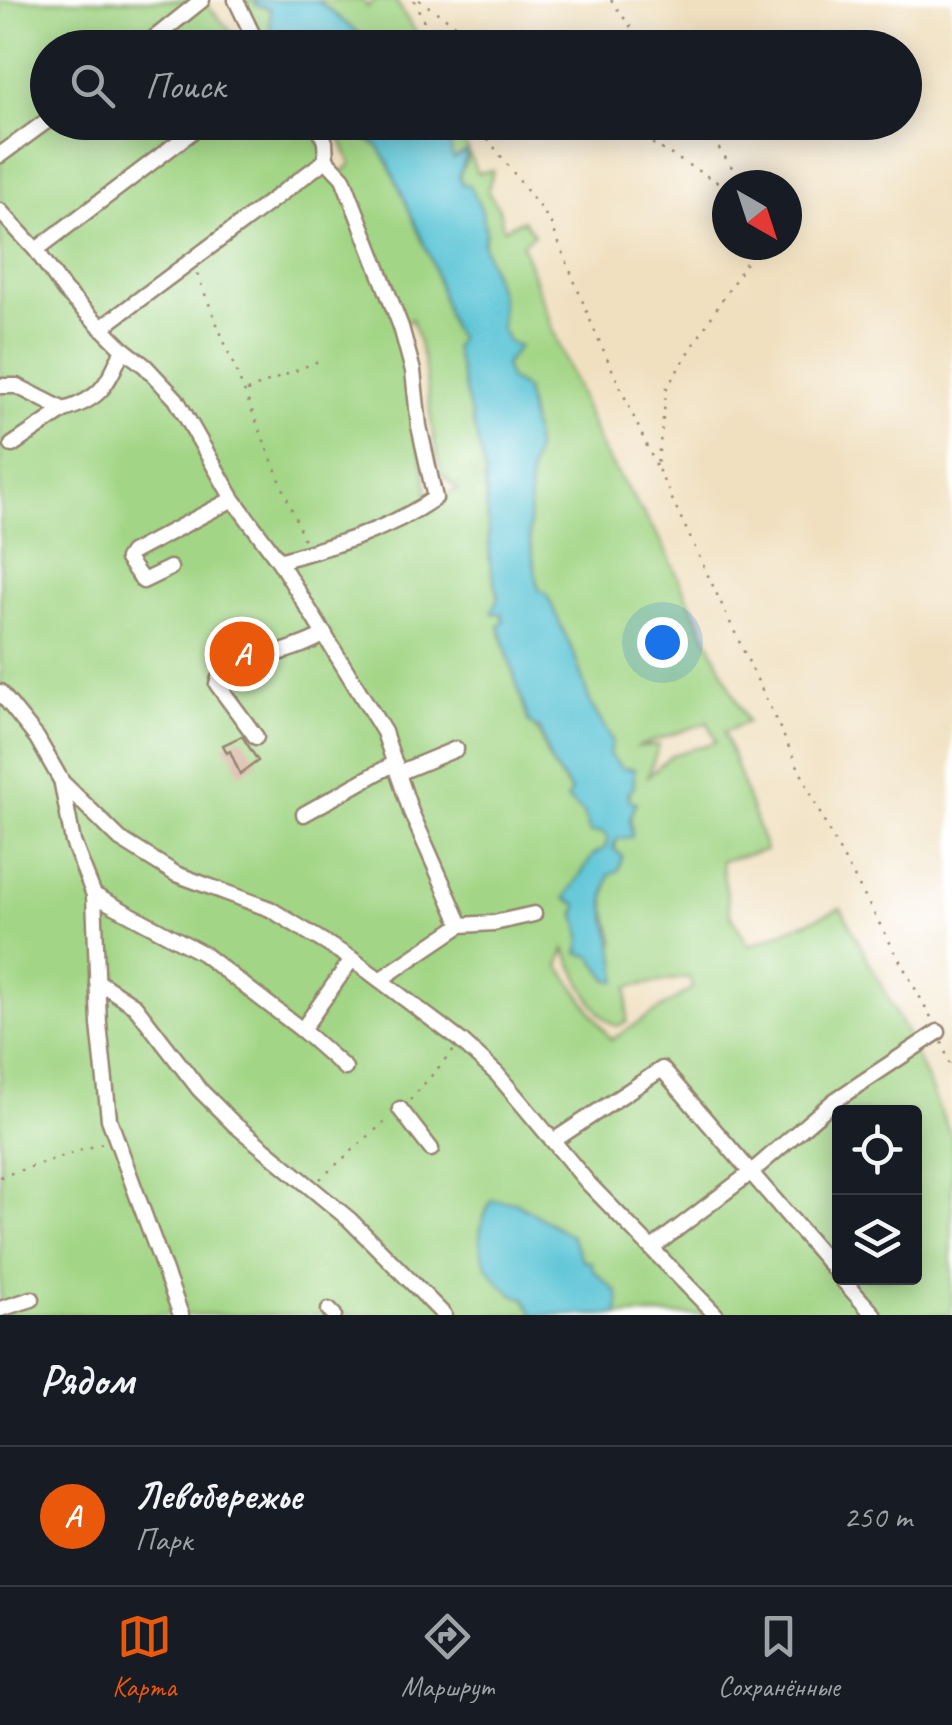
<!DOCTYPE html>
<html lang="ru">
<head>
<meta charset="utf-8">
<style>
	:root { --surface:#171b24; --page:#242831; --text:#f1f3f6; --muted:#9ea1a6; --line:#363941; --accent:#ea580c }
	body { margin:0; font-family:Caveat,sans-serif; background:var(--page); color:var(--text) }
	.controls { position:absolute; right:30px; bottom:30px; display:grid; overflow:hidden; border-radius:10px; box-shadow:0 5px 25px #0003 }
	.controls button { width:90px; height:90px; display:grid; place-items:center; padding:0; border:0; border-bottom:2px solid var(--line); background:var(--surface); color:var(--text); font:50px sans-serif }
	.compass { position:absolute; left:712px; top:170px; width:90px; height:90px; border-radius:50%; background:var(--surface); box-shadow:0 5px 25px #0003; rotate:141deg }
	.you { position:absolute; left:662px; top:642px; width:35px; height:35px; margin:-25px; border:8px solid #fff; border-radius:50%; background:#1a73e8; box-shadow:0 0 0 15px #1a73e833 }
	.badge { display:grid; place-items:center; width:65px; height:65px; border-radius:50%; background:var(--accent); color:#fff; font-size:32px; font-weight:700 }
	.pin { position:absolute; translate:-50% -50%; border:5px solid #fff; box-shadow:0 2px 10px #0006 }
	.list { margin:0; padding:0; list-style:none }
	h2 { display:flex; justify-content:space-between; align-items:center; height:130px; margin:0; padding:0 40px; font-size:42px }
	h2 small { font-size:32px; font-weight:400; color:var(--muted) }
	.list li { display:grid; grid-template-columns:65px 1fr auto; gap:30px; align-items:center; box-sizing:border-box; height:140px; padding:0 40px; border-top:2px solid var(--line) }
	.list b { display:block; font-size:38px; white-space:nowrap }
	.list p { margin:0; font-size:32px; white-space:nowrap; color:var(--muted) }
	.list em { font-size:32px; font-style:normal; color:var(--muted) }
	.icon { flex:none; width:55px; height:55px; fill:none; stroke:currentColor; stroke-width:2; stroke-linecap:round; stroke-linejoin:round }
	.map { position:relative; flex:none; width:952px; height:1315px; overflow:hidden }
	.search { position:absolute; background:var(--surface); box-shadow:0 5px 25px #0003; left:30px; right:30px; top:30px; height:110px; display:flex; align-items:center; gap:25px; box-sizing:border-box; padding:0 35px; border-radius:55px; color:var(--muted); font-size:38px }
	.sheet { height:270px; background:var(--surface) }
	nav { display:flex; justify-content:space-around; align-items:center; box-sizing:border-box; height:140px; border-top:2px solid var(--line); background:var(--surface); font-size:28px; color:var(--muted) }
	nav a { display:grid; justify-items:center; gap:5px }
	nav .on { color:var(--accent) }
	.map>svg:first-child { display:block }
</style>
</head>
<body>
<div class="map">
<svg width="952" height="1315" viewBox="0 0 952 1315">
	<rect width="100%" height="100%" fill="#fff"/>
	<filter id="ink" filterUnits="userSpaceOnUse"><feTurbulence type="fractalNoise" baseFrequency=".01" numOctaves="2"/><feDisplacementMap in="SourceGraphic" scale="20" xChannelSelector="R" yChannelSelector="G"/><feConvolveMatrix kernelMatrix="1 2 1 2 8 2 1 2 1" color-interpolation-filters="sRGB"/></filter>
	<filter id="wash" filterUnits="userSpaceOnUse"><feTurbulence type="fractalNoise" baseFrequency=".0048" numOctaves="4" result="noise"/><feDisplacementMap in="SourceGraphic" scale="40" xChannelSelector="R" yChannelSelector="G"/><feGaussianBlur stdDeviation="2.25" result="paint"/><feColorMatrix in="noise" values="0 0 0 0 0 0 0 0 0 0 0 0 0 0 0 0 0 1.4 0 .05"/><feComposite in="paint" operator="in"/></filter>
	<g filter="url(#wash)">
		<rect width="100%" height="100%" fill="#f0e0c0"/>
		<g fill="#a2d585" stroke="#6e8052" stroke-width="2.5" fill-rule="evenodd">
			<path d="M0,0H202L245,47L48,48V122L311,123L336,178L351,164L334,123H353L364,138L378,146L388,162L432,262L459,338L455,348L485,471L490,562L505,621L499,627L529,723C545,734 541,748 551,763C566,786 582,805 590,832H602L609,838L575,914L591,956L609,980L615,962L611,952L615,943L604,901L617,838L632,836C630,812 627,793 634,769L622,768L608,754L612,740L591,705L574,654L546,593L539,591L529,536L530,471L536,448L525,389L509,379L505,365L519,346L509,342L501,329V299L483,244L486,231L459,176L468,157L467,151L453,159L436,123H457L477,173L493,170L488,191L500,211L503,229L523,220L534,234L522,244L553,330L602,450L661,541L747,722L724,732L766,850L721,861L730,914L749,946L841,908L908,1037L952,1138V1315H0ZM412,319L424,362L433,435L442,475L458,489L429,502L407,371L395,327ZM708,722L716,742L672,755L648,776L659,745L636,747ZM565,949C575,970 595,1019 617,1026L627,1022L628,987L689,977L693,988L611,1040L559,965ZM840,1112H914V1278H840Z"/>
			<polygon points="233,0 255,0 256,5 270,9 288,44 283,47 271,47"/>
			<polygon points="317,0 363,0 367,7 375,0 395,0 425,47 375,47"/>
		</g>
		<g fill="#5bc5d6" stroke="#4b787a" stroke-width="2.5">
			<polygon points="255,0 317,0 375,47 283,47 288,43 270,28 270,9 256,5"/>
			<path d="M353,123H436L443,141L450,145L453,159L468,151L459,176L463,185L468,184L481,208L486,231L483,244L501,299V329L509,342L519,346L505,365L509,379L525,389L536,448L530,471L529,536L539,590L546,593L574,654L591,705L612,740L609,755L622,768L634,769V787L627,793L630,801L636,802L630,819L632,837L617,839L613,848L622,856L619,870L609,875C608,883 604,893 605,900C605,926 619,954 617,981L609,980L591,956L578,953C587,930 572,925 578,905L565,898L594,854L605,848L608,838L602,832L590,833L584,814L567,799L571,791L551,763L540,730L529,723L499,626L504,621L502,614L492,613L498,597L490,562L485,471L454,347L459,338L452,330L432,262L388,162L378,146L364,138Z"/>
			<path d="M492,1200L515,1202L571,1236L583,1261L591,1262L593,1270L618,1293L619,1310L615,1315H533L524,1298C513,1296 505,1289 498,1281C475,1255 475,1229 492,1200Z"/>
		</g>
		<g id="blocks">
			<polygon fill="#cda08b" points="242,736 258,761 240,774 230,751 227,753 223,745"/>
		</g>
	</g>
	<g filter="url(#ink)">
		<use href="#blocks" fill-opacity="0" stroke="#96856f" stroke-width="2.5"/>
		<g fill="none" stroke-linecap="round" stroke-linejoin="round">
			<g stroke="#96856f" stroke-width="19">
				<g id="minor">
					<polyline points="236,0 259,48"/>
					<polyline points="142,48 202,0"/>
					<polyline points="317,122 325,142 326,160"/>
					<polyline points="0,155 48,120"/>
					<polyline points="0,211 36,250 65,291 123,349 145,366 176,399 233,499 279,561 384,732 411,812 461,925"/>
					<polyline points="36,250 205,122"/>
					<path d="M101,328L326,160L343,178L401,327L413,371L419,426L435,498C387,531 333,546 279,561"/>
					<path d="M0,386H17L64,410C103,398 107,384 123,349"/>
					<polyline points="12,445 64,410"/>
					<polyline points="170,568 143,581 127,559 131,553 233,499"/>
					<polyline points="0,692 37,738 62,782 120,839 176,874 270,909 352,959 461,1041 497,1074 589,1184 716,1315"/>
					<path d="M256,737L217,684L219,678C251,656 291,654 325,634"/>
					<polyline points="398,773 456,749"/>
					<polyline points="62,784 73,842 94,895 99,1024 109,1119 181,1315"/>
					<polyline points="304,814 395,763"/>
					<polyline points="94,895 202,953 302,1030 345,1068"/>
					<polyline points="381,979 461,925 494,923 534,914"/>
					<polyline points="97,981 135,1006 199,1089 234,1124 350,1220 444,1315"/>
					<polyline points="302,1030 352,959"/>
					<polyline points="400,1109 431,1149"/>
					<polyline points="553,1141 662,1069 840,1276"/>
					<polyline points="652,1248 749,1174 834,1101 938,1032"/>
					<polyline points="841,1278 874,1315"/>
					<polyline points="0,1309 32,1299"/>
					<polyline points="329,1310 334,1315"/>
				</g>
			</g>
			<g stroke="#96856f" stroke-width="2.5" stroke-dasharray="2.5 8" stroke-linecap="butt">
				<polyline points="414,0 436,48"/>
				<polyline points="419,0 489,48"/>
				<polyline points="611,0 646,48"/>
				<polyline points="475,122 550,221 593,327 656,466"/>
				<polyline points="616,122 727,188"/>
				<polyline points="701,122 744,185"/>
				<polyline points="757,245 667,387 657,467 827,828 933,1021"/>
				<polyline points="197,274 304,540"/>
				<polyline points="247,391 321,360"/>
				<polyline points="942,1042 952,1071"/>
				<polyline points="410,1100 454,1050"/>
				<polyline points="0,1177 103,1143"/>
				<polyline points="320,1179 389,1118"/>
			</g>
			<use href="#minor" stroke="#fff" stroke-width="14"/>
		</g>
	</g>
</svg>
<div class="controls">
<button><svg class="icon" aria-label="locate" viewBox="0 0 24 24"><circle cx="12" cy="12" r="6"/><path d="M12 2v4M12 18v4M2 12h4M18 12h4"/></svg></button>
<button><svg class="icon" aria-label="layers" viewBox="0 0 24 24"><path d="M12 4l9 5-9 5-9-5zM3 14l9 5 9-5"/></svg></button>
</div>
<svg class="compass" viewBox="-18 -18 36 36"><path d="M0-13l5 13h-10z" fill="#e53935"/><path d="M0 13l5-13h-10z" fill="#9ea1a6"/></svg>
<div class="you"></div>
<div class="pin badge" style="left:242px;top:654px">A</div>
<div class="search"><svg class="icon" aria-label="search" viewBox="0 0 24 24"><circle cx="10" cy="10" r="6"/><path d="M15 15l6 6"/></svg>Поиск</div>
</div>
<section class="sheet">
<h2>Рядом<small></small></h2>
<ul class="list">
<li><span class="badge">A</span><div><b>Левобережье</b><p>Парк</p></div><em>250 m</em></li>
</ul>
</section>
<nav>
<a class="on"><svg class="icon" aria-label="map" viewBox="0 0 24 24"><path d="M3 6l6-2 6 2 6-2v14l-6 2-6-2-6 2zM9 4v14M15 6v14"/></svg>Карта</a>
<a><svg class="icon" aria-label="directions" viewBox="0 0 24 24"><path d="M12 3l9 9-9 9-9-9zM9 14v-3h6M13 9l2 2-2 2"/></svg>Маршрут</a>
<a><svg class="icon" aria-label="saved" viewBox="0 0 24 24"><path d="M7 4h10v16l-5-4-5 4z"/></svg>Сохранённые</a>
</nav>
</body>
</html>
